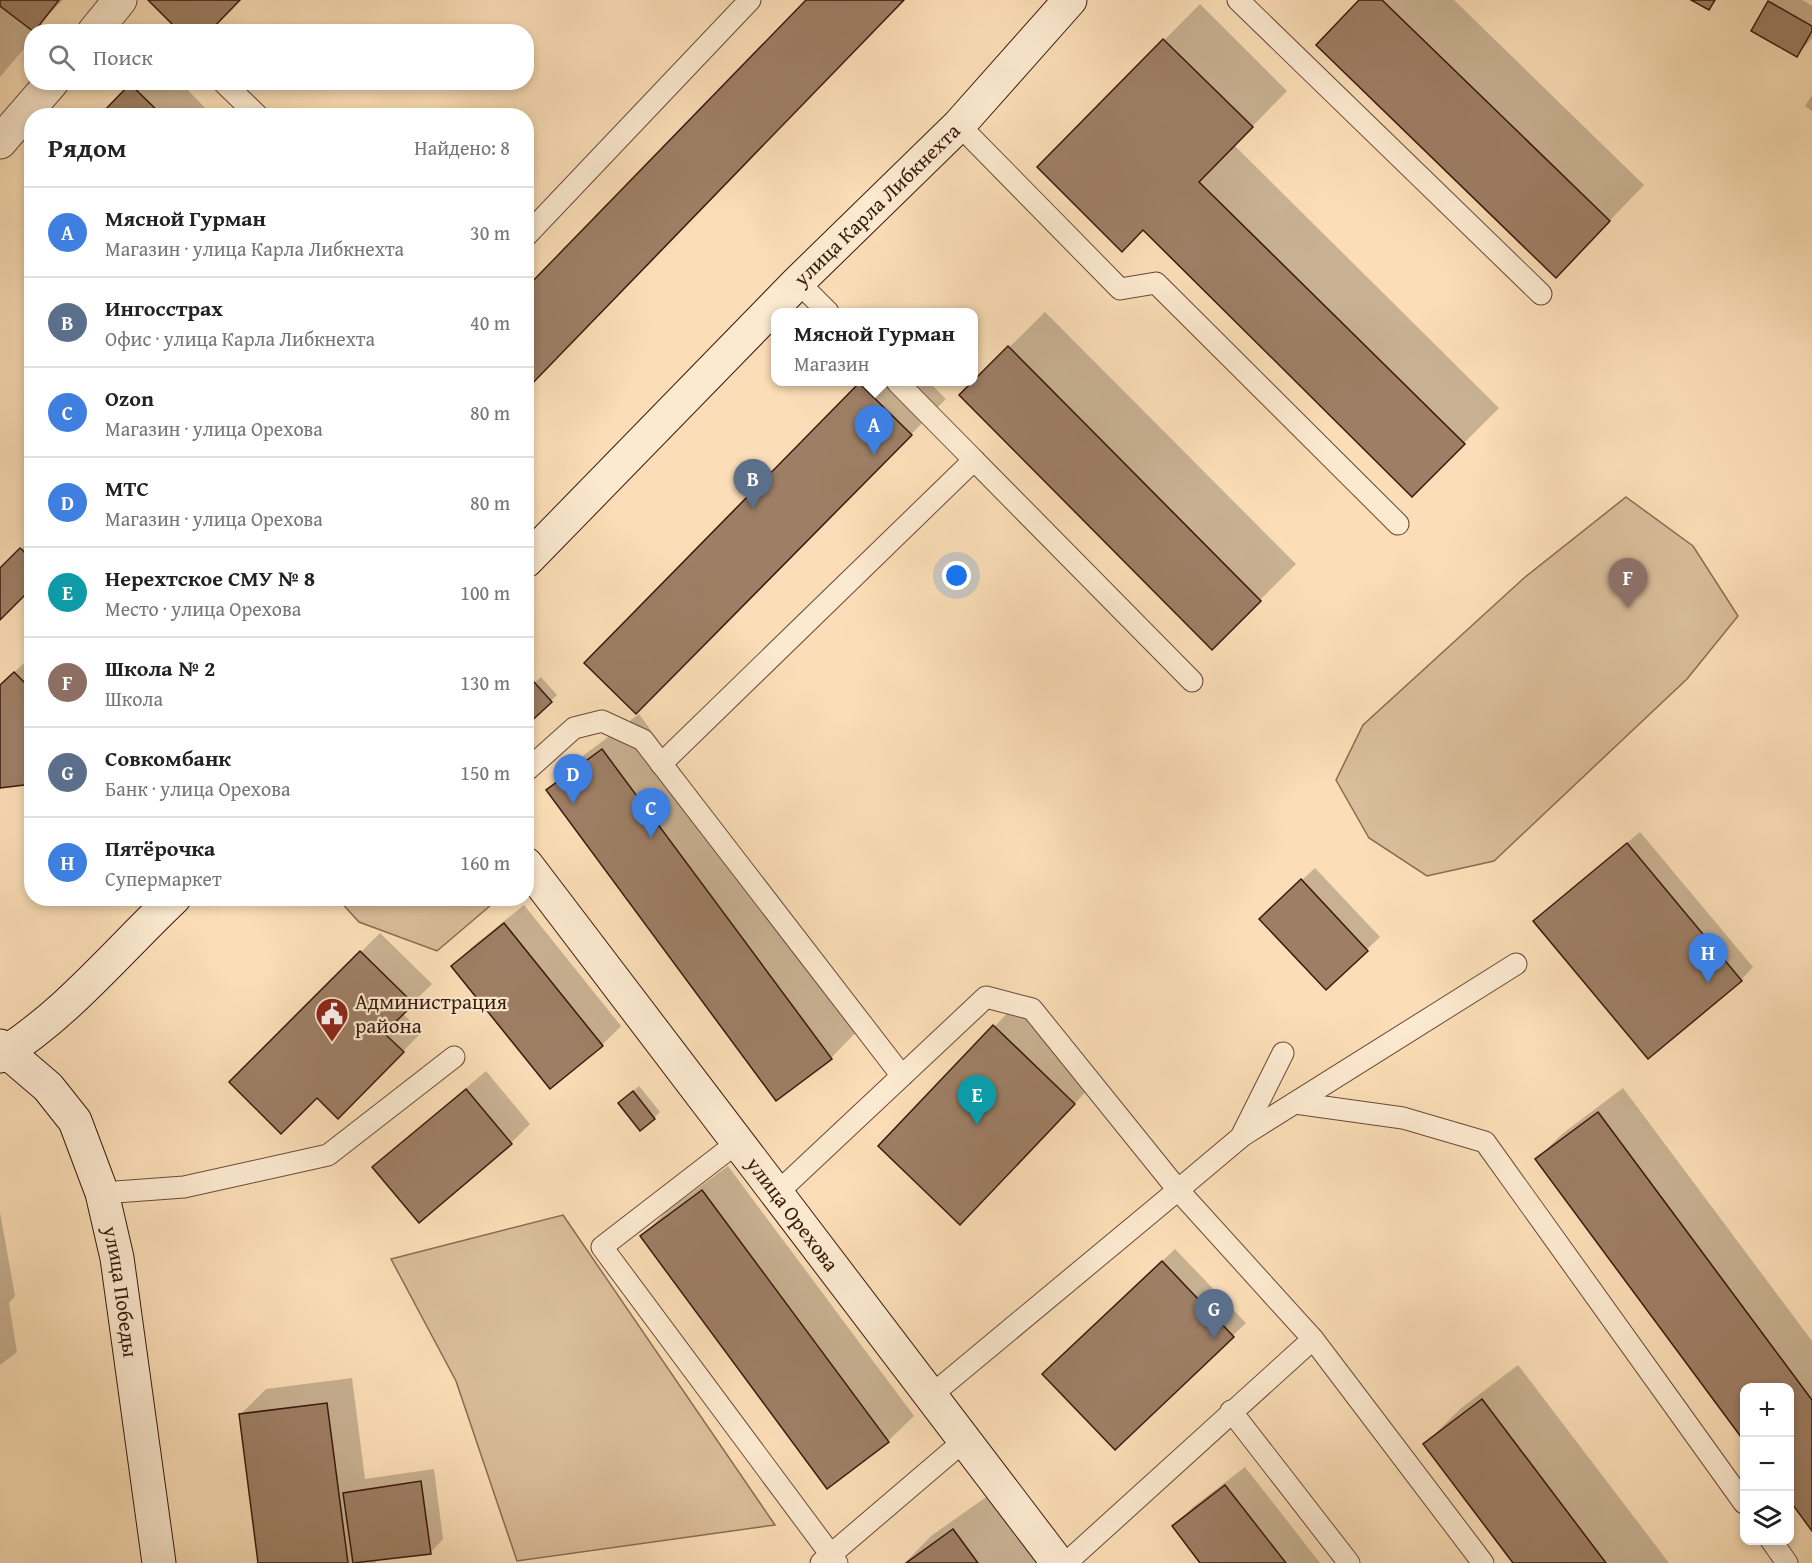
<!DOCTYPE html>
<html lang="ru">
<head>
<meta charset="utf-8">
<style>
	:root { --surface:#fff; --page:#f2f2f2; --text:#222; --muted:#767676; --line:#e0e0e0; --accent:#b45309 }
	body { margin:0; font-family:"Gentium Book Plus",serif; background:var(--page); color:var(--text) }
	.controls { position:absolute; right:18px; bottom:18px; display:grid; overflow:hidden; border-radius:12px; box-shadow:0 3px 9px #0003 }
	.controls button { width:54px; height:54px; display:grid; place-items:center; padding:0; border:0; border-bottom:2px solid var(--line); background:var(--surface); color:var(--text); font:30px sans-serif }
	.you { position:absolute; left:957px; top:576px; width:21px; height:21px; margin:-15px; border:4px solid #fff; border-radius:50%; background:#1a73e8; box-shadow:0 0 0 9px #1a73e833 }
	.badge { display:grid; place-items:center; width:39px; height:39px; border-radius:50%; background:var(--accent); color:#fff; font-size:20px; font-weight:700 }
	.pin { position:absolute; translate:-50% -50px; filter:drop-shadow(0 2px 3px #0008) }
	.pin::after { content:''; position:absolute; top:32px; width:21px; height:18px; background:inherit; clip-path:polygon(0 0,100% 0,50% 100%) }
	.popup { position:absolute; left:771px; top:308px; width:207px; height:78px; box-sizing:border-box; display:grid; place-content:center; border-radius:12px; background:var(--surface); filter:drop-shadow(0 2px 4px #0005); font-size:20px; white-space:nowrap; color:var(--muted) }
	.popup b { font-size:22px; color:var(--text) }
	.popup::after { content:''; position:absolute; left:50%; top:100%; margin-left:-12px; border:12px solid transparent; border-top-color:var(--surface) }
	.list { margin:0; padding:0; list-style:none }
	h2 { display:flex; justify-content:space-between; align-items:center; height:78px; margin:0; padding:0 24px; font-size:26px }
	h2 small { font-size:20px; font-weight:400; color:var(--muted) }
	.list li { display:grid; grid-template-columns:39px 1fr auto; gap:18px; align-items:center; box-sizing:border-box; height:90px; padding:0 24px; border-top:2px solid var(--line) }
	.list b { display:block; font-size:22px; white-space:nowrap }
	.list p { margin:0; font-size:20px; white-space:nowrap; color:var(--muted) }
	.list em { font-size:20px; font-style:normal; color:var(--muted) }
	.icon { flex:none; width:33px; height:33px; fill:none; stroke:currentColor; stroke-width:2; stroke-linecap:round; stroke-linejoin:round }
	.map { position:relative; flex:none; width:1812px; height:1563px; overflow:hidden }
	.search { position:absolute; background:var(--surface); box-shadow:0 3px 9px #0003; left:24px; top:24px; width:510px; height:66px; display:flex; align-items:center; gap:15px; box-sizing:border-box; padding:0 21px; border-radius:24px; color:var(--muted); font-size:22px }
	.panel { position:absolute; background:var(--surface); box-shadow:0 3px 9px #0003; left:24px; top:108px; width:510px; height:798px; border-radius:24px }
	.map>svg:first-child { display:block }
</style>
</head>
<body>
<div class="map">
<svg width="1812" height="1563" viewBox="0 0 1812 1563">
	<rect width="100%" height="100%" fill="#fbdeb7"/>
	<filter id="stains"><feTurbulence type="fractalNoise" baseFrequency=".00333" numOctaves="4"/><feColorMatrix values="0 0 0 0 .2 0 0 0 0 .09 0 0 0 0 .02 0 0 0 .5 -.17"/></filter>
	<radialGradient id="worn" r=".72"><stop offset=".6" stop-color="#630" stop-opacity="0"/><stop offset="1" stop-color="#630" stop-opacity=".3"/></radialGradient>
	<g fill="#dabd9a" stroke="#8a6b53" stroke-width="1.5">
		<polygon points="1626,497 1693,546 1738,616 1687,679 1494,861 1427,876 1369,838 1336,780 1363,725 1524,578"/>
		<polygon points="338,899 498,899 437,951 359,922"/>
		<polygon points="563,1215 775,1525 517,1561 456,1381 391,1259"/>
	</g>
	<g fill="#0003">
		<polygon points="0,0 63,0 35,28 38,32 32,32 32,39 0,77"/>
		<polygon points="1362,0 1454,0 1644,185 1591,240"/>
		<polygon points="1771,0 1802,0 1812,6 1812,38 1797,55 1753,30"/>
		<polygon points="1200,4 1287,91 1234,145 1499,408 1412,495 1143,228 1039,167"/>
		<polygon points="134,82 180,82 213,116 101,116"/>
		<polygon points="1812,95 1812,111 1805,106"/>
		<polygon points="1045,312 1296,564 1212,648 961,395"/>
		<polygon points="863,382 929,382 946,399 636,712 586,663"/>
		<polygon points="32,539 32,586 0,618 0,570"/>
		<polygon points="32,656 32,783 0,787 0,685"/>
		<polygon points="541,677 557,695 526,724 526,690"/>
		<polygon points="639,714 866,1022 831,1058 548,790 584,755"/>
		<polygon points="1640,832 1753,967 1741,980 1548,909"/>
		<polygon points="1315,868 1380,937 1326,988 1274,906"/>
		<polygon points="524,905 621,1026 602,1045 453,966 472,947"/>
		<polygon points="380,933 432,984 402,1013 422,1032 338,1117 317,1096 231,1082"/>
		<polygon points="1019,1001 1099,1078 985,1198 880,1146"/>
		<polygon points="486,1071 530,1124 511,1143 374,1167"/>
		<polygon points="639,1086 660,1112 654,1118 626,1097"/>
		<polygon points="1623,1088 1812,1341 1812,1529 1790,1498 1790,1388 1744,1388 1744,1438 1537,1159 1562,1134"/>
		<polygon points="728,1166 914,1416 888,1441 642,1236 667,1211"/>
		<polygon points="0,1212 15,1296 9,1303 17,1352 0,1365"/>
		<polygon points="1175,1249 1246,1323 1115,1448 1057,1361"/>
		<polygon points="1518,1365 1669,1563 1515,1563 1425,1444 1460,1409"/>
		<polygon points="352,1378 365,1479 434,1469 443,1539 431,1552 376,1560 376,1563 260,1563 240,1415 266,1389"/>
		<polygon points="1245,1467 1320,1563 1202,1563 1174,1526 1193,1507"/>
		<polygon points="989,1495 1039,1563 905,1563 931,1536"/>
	</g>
	<g fill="#9e7f65" stroke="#39190c" stroke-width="1.5">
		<polygon points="0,0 59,0 34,32 0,6"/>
		<polygon points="148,0 240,0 209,32 180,32"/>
		<polygon points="806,0 904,0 526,390 526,288"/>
		<polygon points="1359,0 1382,0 1610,221 1556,278 1316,45"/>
		<polygon points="1691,0 1715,0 1709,10"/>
		<polygon points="1768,1 1812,26 1812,31 1797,57 1751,31"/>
		<polygon points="1163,39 1253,127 1199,182 1465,444 1412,497 1143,230 1122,252 1037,167"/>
		<polygon points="130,84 163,116 99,116"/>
		<polygon points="1008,346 1261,601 1212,650 959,395"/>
		<polygon points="859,383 912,435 636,714 584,663"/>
		<polygon points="20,548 32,559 32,588 0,620 0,568"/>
		<polygon points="14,672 27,685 32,681 32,784 0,788 0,685"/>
		<polygon points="534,682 552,702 526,726 526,689"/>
		<polygon points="602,749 832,1059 776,1101 546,790"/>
		<polygon points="1627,843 1742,981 1648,1059 1533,921"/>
		<polygon points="1301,879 1368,951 1326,990 1259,919"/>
		<polygon points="504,923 603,1046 550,1089 451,966"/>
		<polygon points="360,951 414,1004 384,1033 404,1052 338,1119 317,1098 281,1134 229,1082"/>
		<polygon points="993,1025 1075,1104 960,1225 878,1146"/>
		<polygon points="466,1089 512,1144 419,1223 372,1167"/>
		<polygon points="633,1091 655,1119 640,1131 618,1103"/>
		<polygon points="1598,1112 1812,1400 1812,1531 1790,1501 1790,1388 1744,1388 1744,1441 1535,1159"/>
		<polygon points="702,1190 889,1442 827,1489 640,1236"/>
		<polygon points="1162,1261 1234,1337 1115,1450 1042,1374"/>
		<polygon points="1482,1399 1606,1563 1513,1563 1423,1444"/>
		<polygon points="327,1403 348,1563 258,1563 239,1414"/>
		<polygon points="421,1481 431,1554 353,1563 343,1493"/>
		<polygon points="1225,1485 1286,1563 1200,1563 1172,1526"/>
		<polygon points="953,1529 978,1563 906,1563"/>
	</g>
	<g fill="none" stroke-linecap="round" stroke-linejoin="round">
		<g stroke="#6a4a37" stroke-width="23">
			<g id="lane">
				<polyline points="1238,0 1541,294"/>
				<polyline points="223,82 258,116"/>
				<polyline points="959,125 1120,289 1156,283 1398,524"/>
				<polyline points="526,236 750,0"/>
				<polyline points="798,282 828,312"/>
				<polyline points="974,460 1192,681"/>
				<polyline points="661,764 974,460 897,382"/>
				<polyline points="526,771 574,728 602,721 643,740 902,1076"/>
				<polyline points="1295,1103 1403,1118 1485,1142 1744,1503"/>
				<polyline points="1242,1136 1516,964"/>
				<polyline points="738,1142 602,1247 837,1563"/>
				<polyline points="102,1193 184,1187 328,1155 454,1057"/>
				<polyline points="776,1194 986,997 1032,1009 1178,1190 1241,1137 1283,1053"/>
				<polyline points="1313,1339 1483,1563"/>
				<polyline points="929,1397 1178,1190 1313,1339 1066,1563"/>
				<polyline points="1231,1411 1349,1563"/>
				<polyline points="1771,1540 1787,1563"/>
				<polyline points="821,1563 965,1440"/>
			</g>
		</g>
		<g stroke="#6a4a37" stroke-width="35">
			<g id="street">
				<polyline points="94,32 120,0"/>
				<polyline points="0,142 52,82"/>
			</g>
		</g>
		<g stroke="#39190c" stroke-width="35">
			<g id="secondary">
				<path id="s1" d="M526,561L798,282L959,125L1070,0"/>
				<path id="s2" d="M526,864L1058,1563"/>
				<path id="s3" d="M0,1046L48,1087L75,1121L102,1193L117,1258L159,1563"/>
				<path d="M0,1056C67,1014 117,952 174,898"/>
			</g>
		</g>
		<use href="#lane" stroke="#fcead0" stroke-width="21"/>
		<use href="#street" stroke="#fcead0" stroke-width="33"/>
		<use href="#secondary" stroke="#fcead0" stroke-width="33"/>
	</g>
	<defs>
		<g id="civic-pin" transform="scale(1.725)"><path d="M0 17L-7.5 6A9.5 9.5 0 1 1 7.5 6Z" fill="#8f2418" stroke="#fcead0"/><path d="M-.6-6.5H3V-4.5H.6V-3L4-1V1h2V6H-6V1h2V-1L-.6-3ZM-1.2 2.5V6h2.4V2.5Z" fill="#fff"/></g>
	</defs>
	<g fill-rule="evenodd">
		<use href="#civic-pin" x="332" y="1014"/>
	</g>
	<g text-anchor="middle" stroke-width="4.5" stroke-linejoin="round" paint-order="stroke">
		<g font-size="21" fill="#39190c" stroke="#fcead0">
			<text dy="7" stroke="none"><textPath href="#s1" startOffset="500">улица Карла Либкнехта</textPath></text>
			<text dy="7" stroke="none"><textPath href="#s2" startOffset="440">улица Орехова</textPath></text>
			<text dy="7" stroke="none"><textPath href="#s3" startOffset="284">улица Победы</textPath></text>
		</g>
		<g font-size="21" fill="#39190c" stroke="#fcead0" text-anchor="start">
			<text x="355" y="1009">Администрация<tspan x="355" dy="24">района</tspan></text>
		</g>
	</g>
	<rect width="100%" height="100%" filter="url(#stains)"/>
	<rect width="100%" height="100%" fill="url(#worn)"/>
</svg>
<div class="controls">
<button>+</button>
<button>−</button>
<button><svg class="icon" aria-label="layers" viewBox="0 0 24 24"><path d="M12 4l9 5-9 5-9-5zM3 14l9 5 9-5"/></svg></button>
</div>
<div class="you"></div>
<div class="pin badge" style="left:874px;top:455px;background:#3f7fe0">A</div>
<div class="popup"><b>Мясной Гурман</b>Магазин</div>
<div class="pin badge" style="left:753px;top:509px;background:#5c6f8a">B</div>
<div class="pin badge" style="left:651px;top:838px;background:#3f7fe0">C</div>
<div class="pin badge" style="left:573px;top:804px;background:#3f7fe0">D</div>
<div class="pin badge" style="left:977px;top:1125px;background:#0f9aa8">E</div>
<div class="pin badge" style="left:1628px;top:608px;background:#8d6e63">F</div>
<div class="pin badge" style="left:1214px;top:1339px;background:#5c6f8a">G</div>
<div class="pin badge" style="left:1708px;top:983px;background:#3f7fe0">H</div>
<div class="search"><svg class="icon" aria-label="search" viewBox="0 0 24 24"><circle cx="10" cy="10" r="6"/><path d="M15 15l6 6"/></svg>Поиск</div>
<section class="panel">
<h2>Рядом<small>Найдено: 8</small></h2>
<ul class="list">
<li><span class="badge" style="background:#3f7fe0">A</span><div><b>Мясной Гурман</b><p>Магазин · улица Карла Либкнехта</p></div><em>30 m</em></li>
<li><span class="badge" style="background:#5c6f8a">B</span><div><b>Ингосстрах</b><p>Офис · улица Карла Либкнехта</p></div><em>40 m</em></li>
<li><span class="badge" style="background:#3f7fe0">C</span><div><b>Ozon</b><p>Магазин · улица Орехова</p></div><em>80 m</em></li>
<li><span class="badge" style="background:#3f7fe0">D</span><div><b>МТС</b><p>Магазин · улица Орехова</p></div><em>80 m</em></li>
<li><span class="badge" style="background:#0f9aa8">E</span><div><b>Нерехтское СМУ № 8</b><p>Место · улица Орехова</p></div><em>100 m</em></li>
<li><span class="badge" style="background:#8d6e63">F</span><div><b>Школа № 2</b><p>Школа</p></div><em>130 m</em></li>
<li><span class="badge" style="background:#5c6f8a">G</span><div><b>Совкомбанк</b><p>Банк · улица Орехова</p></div><em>150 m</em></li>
<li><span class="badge" style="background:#3f7fe0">H</span><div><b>Пятёрочка</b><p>Супермаркет</p></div><em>160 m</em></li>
</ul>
</section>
</div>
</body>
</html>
